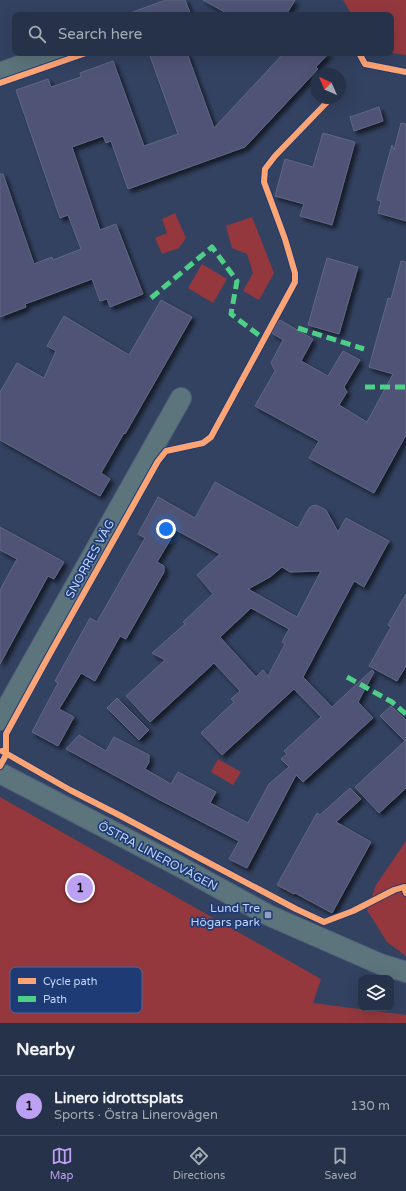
<!DOCTYPE html>
<html lang="en">
<head>
<meta charset="utf-8">
<style>
	:root { --surface:#263249; --page:#2e3a50; --text:#f1f3f6; --muted:#a4aab4; --line:#424d61; --accent:#bca0f2 }
	body { margin:0; font-family:"Varela Round",sans-serif; background:var(--page); color:var(--text) }
	.controls { position:absolute; right:12px; bottom:12px; display:grid; overflow:hidden; border-radius:8px; box-shadow:0 4px 16px #0002 }
	.controls button { width:36px; height:36px; display:grid; place-items:center; padding:0; border:0; border-bottom:1px solid var(--line); background:var(--surface); color:var(--text); font:20px sans-serif }
	.compass { position:absolute; left:310px; top:68px; width:36px; height:36px; border-radius:50%; background:var(--surface); box-shadow:0 4px 16px #0002; rotate:315deg }
	.you { position:absolute; left:166px; top:529px; width:14px; height:14px; margin:-10px; border:3px solid #fff; border-radius:50%; background:#1a73e8; box-shadow:0 0 0 6px #1a73e833 }
	.badge { display:grid; place-items:center; width:26px; height:26px; border-radius:50%; background:var(--accent); color:#111; font-size:13px; font-weight:700 }
	.pin { position:absolute; translate:-50% -50%; border:2px solid #fff; box-shadow:0 1px 4px #0006 }
	.list { margin:0; padding:0; list-style:none }
	h2 { display:flex; justify-content:space-between; align-items:center; height:52px; margin:0; padding:0 16px; font-size:17px }
	h2 small { font-size:13px; font-weight:400; color:var(--muted) }
	.list li { display:grid; grid-template-columns:26px 1fr auto; gap:12px; align-items:center; box-sizing:border-box; height:60px; padding:0 16px; border-top:1px solid var(--line) }
	.list b { display:block; font-size:15px; white-space:nowrap }
	.list p { margin:0; font-size:13px; white-space:nowrap; color:var(--muted) }
	.list em { font-size:13px; font-style:normal; color:var(--muted) }
	.icon { flex:none; width:22px; height:22px; fill:none; stroke:currentColor; stroke-width:2; stroke-linecap:round; stroke-linejoin:round }
	.map { position:relative; flex:none; width:406px; height:1023px; overflow:hidden }
	.search { position:absolute; background:var(--surface); box-shadow:0 4px 16px #0002; left:12px; right:12px; top:12px; height:44px; display:flex; align-items:center; gap:10px; box-sizing:border-box; padding:0 14px; border-radius:8px; color:var(--muted); font-size:15px }
	.sheet { height:112px; background:var(--surface) }
	nav { display:flex; justify-content:space-around; align-items:center; box-sizing:border-box; height:56px; border-top:1px solid var(--line); background:var(--surface); font-size:11px; color:var(--muted) }
	nav a { display:grid; justify-items:center; gap:2px }
	nav .on { color:var(--accent) }
	.map>svg:first-child { display:block }
</style>
</head>
<body>
<div class="map">
<svg width="406" height="1023" viewBox="0 0 406 1023">
	<defs>
		<filter id="shadow"><feDropShadow dx="3.5" dy="3.5" stdDeviation="2" flood-color="#0009"/></filter>
	</defs>
	<rect width="100%" height="100%" fill="#334261"/>
	<g fill="#94383e">
		<polygon points="343,0 406,0 406,55 391,53 391,15 352,15"/>
		<polygon points="175,213 186,238 179,248 162,254 155,238 167,233 162,219"/>
		<polygon points="252,217 274,273 259,300 243,291 253,273 247,254 232,248 226,226"/>
		<polygon points="202,264 227,279 213,303 188,288"/>
		<polygon points="218,759 241,772 233,785 211,772"/>
		<polygon points="0,797 321,979 313,1003 406,1015 406,1023 0,1023"/>
		<polygon points="406,841 406,956 387,942 367,910 376,885"/>
	</g>
	<g fill="#4f5376" stroke="#606782" fill-rule="evenodd" filter="url(#shadow)">
		<polygon points="166,0 185,0 191,15 131,15 130,13"/>
		<polygon points="203,0 295,0 286,15 230,15"/>
		<polygon points="149,53 187,53 214,128 284,53 329,53 316,67 318,69 245,147 128,189 111,141 106,143 103,136 72,147 100,230 116,224 143,294 110,307 107,299 100,301 92,279 36,300 25,304 26,307 0,317 0,174 3,174 34,264 52,257 53,260 81,249 68,215 60,218 16,90 48,79 51,87 81,77 80,73 113,61 144,146 178,134"/>
		<polygon points="379,107 383,121 354,131 350,117"/>
		<polygon points="401,123 406,124 406,221 378,213 381,201 377,200 383,177 392,145 394,150"/>
		<polygon points="323,133 355,142 332,225 300,216 304,204 275,196 285,159 313,167"/>
		<polygon points="327,258 358,267 339,334 308,325"/>
		<polygon points="401,261 406,262 406,435 374,493 309,458 319,441 255,406 275,371 271,363 283,340 272,333 280,320 313,339 301,361 328,376 343,351 360,360 344,387 347,392 339,405 367,422 393,374 369,367 388,298 391,299"/>
		<polygon points="161,300 192,317 125,434 124,433 101,473 110,479 100,496 0,440 0,392 17,363 44,378 56,351 47,346 64,316 129,355"/>
		<path d="M215,482L298,528L309,508L312,506L316,505L326,510L338,532L346,518L389,541L364,587L354,581L303,677L332,707L372,670L374,672L358,702L373,718L303,782L296,775L247,868L229,859L239,841L160,800L66,749L79,735L106,751L114,737L149,755V762L145,769L171,784L178,772L216,792L210,803L248,823L269,784L289,767L281,759L287,754L284,751L321,717L294,689L222,755L201,733L234,702L231,699L240,691L214,663L150,722L126,696L165,660L152,653L185,624L183,622L213,594L197,575L220,554L176,530L157,562L164,566V572L126,639L120,636L95,681L81,673L59,709L74,717L58,746L32,732L58,683L55,681L90,618L97,622L145,538L138,534L158,497L195,518ZM282,567L290,572L321,571L297,617L248,589L270,577ZM251,608L289,629L282,642L285,644L268,676L263,670L256,677L220,637Z"/>
		<polygon points="0,527 64,562 54,579 48,576 0,664 0,590 17,559 0,550"/>
		<polygon points="406,594 406,666 397,681 369,666 391,627 388,625"/>
		<polygon points="117,698 149,730 139,740 107,708"/>
		<polygon points="391,706 406,720 406,788 379,813 355,787 405,741 380,716"/>
		<polygon points="350,788 361,799 336,822 371,842 332,913 295,893 294,894 277,885 317,813 320,815"/>
	</g>
	<g fill="none" stroke-linecap="round" stroke-linejoin="round">
		<g stroke="#505e79" stroke-width="22">
			<g id="minor">
				<polyline points="0,73 55,53"/>
				<polyline points="0,720 181,398"/>
				<polyline points="0,773 175,864 268,915 380,964 406,972"/>
			</g>
		</g>
		<use href="#minor" stroke="#5c747c" stroke-width="20"/>
		<g stroke="#4dcf88" stroke-width="5" stroke-dasharray="10 5" stroke-linecap="butt">
			<polyline points="151,298 212,247 237,281 231,314 264,339"/>
			<polyline points="298,328 364,349"/>
			<polyline points="365,387 406,387"/>
			<polyline points="347,677 392,702 406,714"/>
		</g>
		<g stroke="#1f3b75" stroke-width="8">
			<g id="cycleway">
				<polyline points="359,53 365,64 406,72"/>
				<polyline points="0,83 86,53"/>
				<polyline points="2,751 70,790 121,816 194,855 296,909 324,922 353,911 394,890 404,887 406,893"/>
				<polyline points="0,766 6,755 6,734 47,659 158,461 166,451 203,443 211,437 295,282 295,273 285,239 264,182 265,169 275,156 331,98"/>
			</g>
		</g>
		<use href="#cycleway" stroke="#fda474" stroke-width="6"/>
	</g>
	<rect fill="#8fa0c2" stroke="#1f3b75" stroke-width="1.5" x="264" y="911" width="8" height="8" rx="2"/>
	<g text-anchor="middle" stroke-width="3.5" stroke-linejoin="round" paint-order="stroke">
		<g font-size="12" fill="#c1d3f6" stroke="#1f3b75">
			<text transform="translate(90 559) rotate(-61)" y="4">SNORRES VÄG</text>
			<text transform="translate(158 856) rotate(28)" y="4">ÖSTRA LINEROVÄGEN</text>
		</g>
		<g font-size="12" fill="#c1d3f6" stroke="#1f3b75" text-anchor="end">
			<text x="260" y="912">Lund Tre<tspan x="260" dy="14">Högars park</tspan></text>
		</g>
	</g>
	<rect x="10" y="967" width="132" height="46" rx="6" fill="#1f3b75" stroke="#50699c" stroke-width="1"/>
	<rect x="18" y="978" width="18" height="6" fill="#fda474"/>
	<rect x="18" y="996" width="18" height="6" fill="#4dcf88"/>
	<g font-size="11" fill="#c1d3f6">
		<text x="43" y="985">Cycle path</text>
		<text x="43" y="1003">Path</text>
	</g>
</svg>
<div class="controls">
<button><svg class="icon" aria-label="layers" viewBox="0 0 24 24"><path d="M12 4l9 5-9 5-9-5zM3 14l9 5 9-5"/></svg></button>
</div>
<svg class="compass" viewBox="-18 -18 36 36"><path d="M0-13l5 13h-10z" fill="#e53935"/><path d="M0 13l5-13h-10z" fill="#a4aab4"/></svg>
<div class="you"></div>
<div class="pin badge" style="left:80px;top:888px">1</div>
<div class="search"><svg class="icon" aria-label="search" viewBox="0 0 24 24"><circle cx="10" cy="10" r="6"/><path d="M15 15l6 6"/></svg>Search here</div>
</div>
<section class="sheet">
<h2>Nearby<small></small></h2>
<ul class="list">
<li><span class="badge">1</span><div><b>Linero idrottsplats</b><p>Sports · Östra Linerovägen</p></div><em>130 m</em></li>
</ul>
</section>
<nav>
<a class="on"><svg class="icon" aria-label="map" viewBox="0 0 24 24"><path d="M3 6l6-2 6 2 6-2v14l-6 2-6-2-6 2zM9 4v14M15 6v14"/></svg>Map</a>
<a><svg class="icon" aria-label="directions" viewBox="0 0 24 24"><path d="M12 3l9 9-9 9-9-9zM9 14v-3h6M13 9l2 2-2 2"/></svg>Directions</a>
<a><svg class="icon" aria-label="saved" viewBox="0 0 24 24"><path d="M7 4h10v16l-5-4-5 4z"/></svg>Saved</a>
</nav>
</body>
</html>
